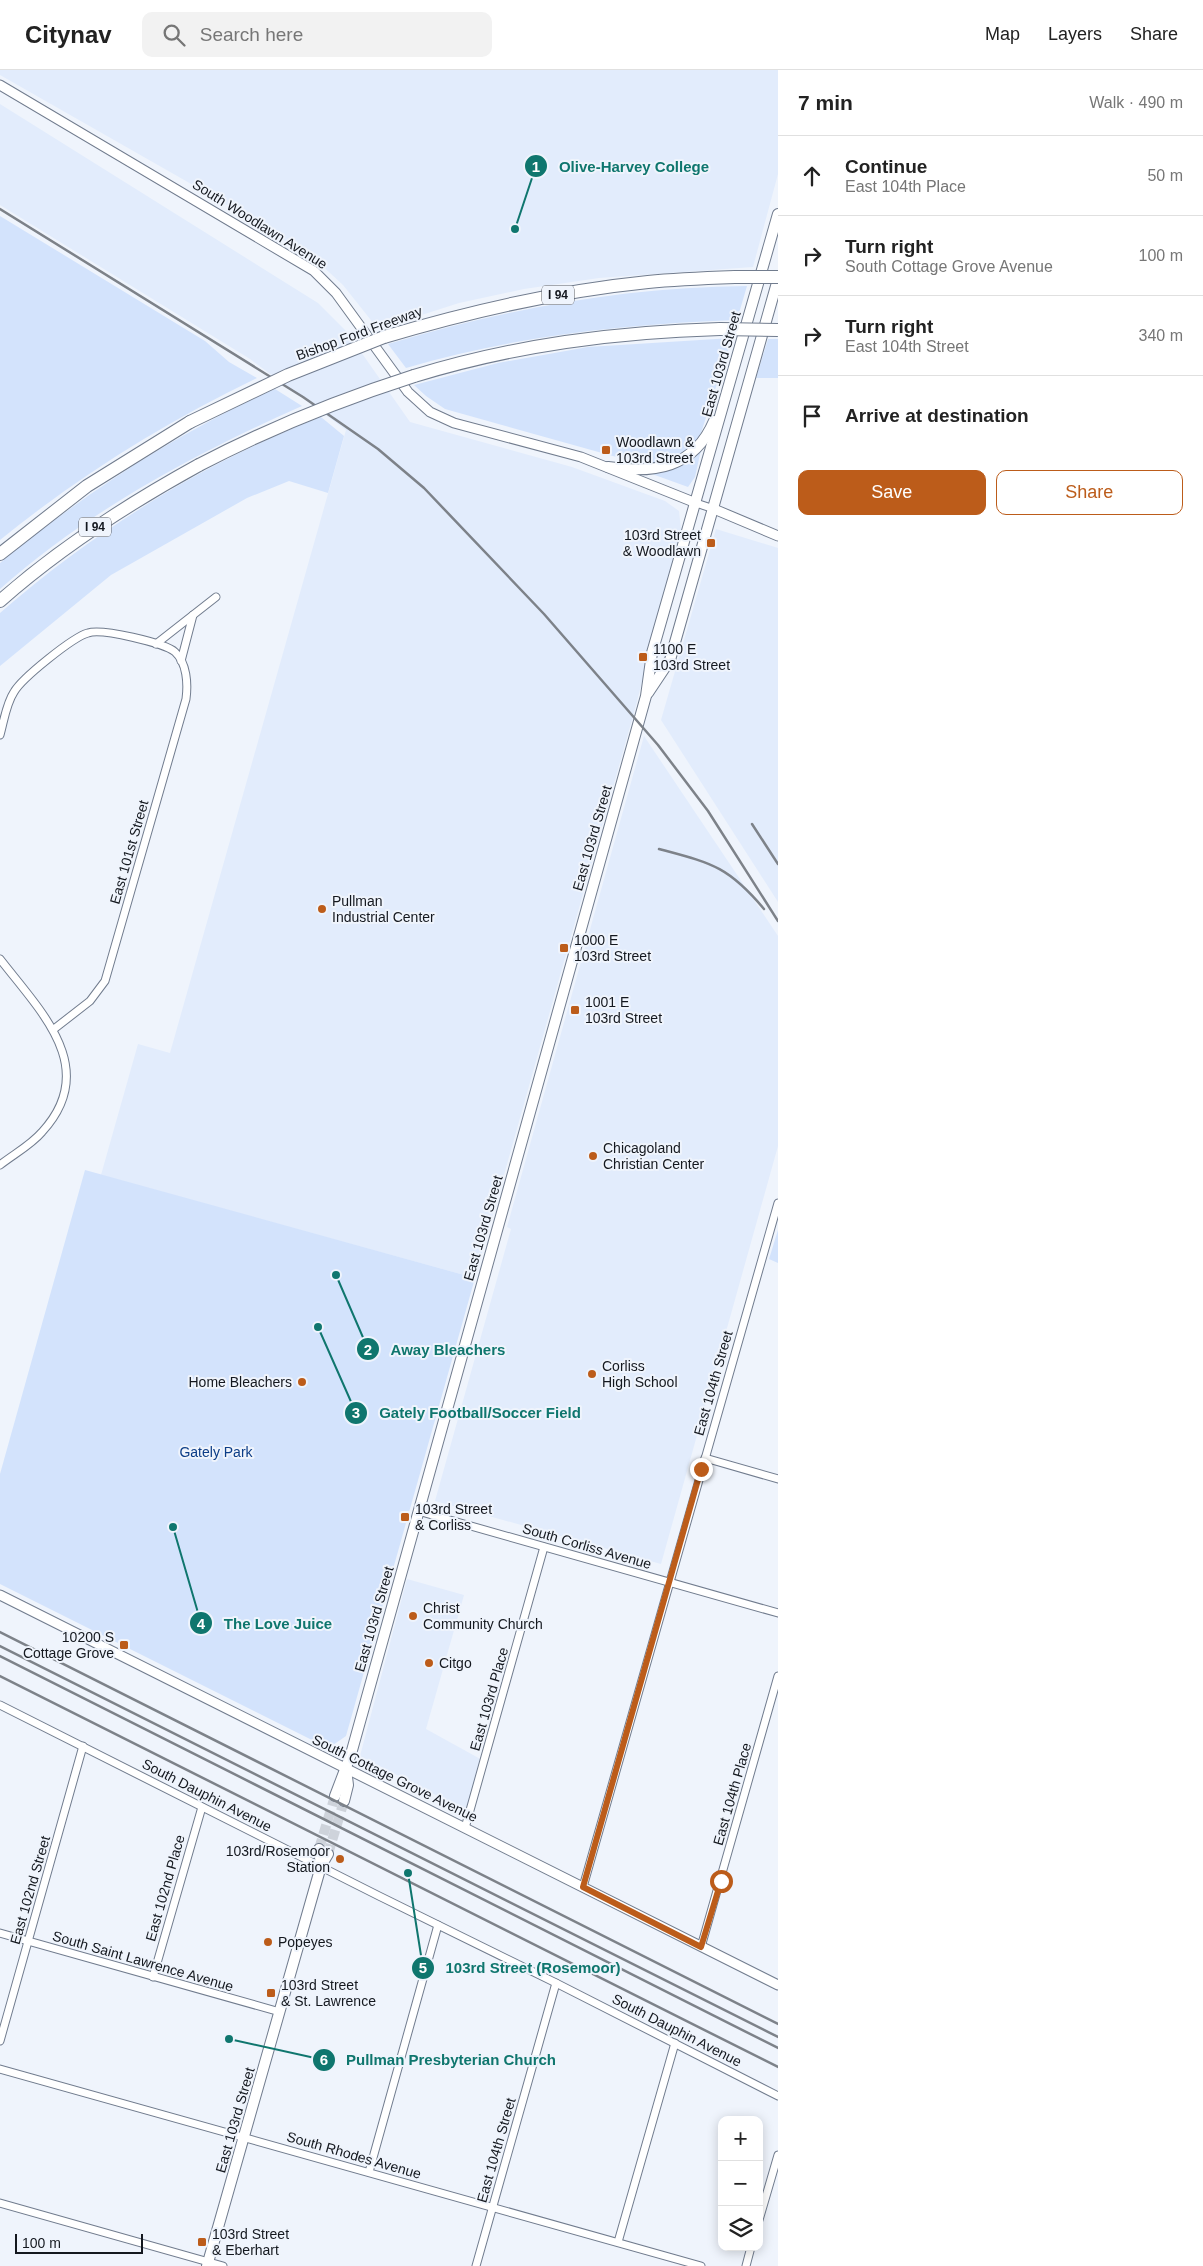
<!DOCTYPE html>
<html lang="en">
<head>
<meta charset="utf-8">
<style>
	:root { --surface:#fff; --page:#f2f2f2; --text:#222; --muted:#767676; --line:#e0e0e0; --accent:#bc5c1a }
	body { margin:0; font-family:Helvetica,sans-serif; background:var(--page); color:var(--text) }
	.controls { position:absolute; right:15px; bottom:15px; display:grid; overflow:hidden; border-radius:10px; box-shadow:0 2px 12px #0003 }
	.controls button { width:45px; height:45px; display:grid; place-items:center; padding:0; border:0; border-bottom:1px solid var(--line); background:var(--surface); color:var(--text); font:25px sans-serif }
	.scale { position:absolute; left:15px; bottom:12px; width:128px; box-sizing:border-box; padding-left:5px; border:2px solid #14181f; border-top:0; font-size:14px; line-height:18px; white-space:nowrap; color:#14181f; -webkit-text-stroke:4px #eff4fc; paint-order:stroke }
	.stop { position:absolute; width:15px; height:15px; margin:-11px; border:4px solid #bc5c1a; border-radius:50%; background:#fff }
	.stop.end { background:#bc5c1a; border-color:#fff; box-shadow:0 1px 5px #0008 }
	.list { margin:0; padding:0; list-style:none }
	h2 { display:flex; justify-content:space-between; align-items:center; height:65px; margin:0; padding:0 20px; font-size:21px }
	h2 small { font-size:16px; font-weight:400; color:var(--muted) }
	.list li { display:grid; grid-template-columns:32px 1fr auto; gap:15px; align-items:center; box-sizing:border-box; height:80px; padding:0 20px; border-top:1px solid var(--line) }
	.list b { display:block; font-size:19px; white-space:nowrap }
	.list p { margin:0; font-size:16px; white-space:nowrap; color:var(--muted) }
	.list em { font-size:16px; font-style:normal; color:var(--muted) }
	.actions { display:flex; gap:10px; padding:15px 20px }
	.actions a { flex:1; padding:11px 0; border:1px solid var(--accent); border-radius:10px; text-align:center; font-size:18px; color:var(--accent) }
	.actions .main { background:var(--accent); color:#fff }
	.icon { flex:none; width:28px; height:28px; fill:none; stroke:currentColor; stroke-width:2; stroke-linecap:round; stroke-linejoin:round }
	.map { position:relative; flex:none; width:778px; height:2196px; overflow:hidden }
	header { display:flex; align-items:center; gap:30px; box-sizing:border-box; height:70px; padding:0 25px; background:var(--surface); border-bottom:1px solid var(--line) }
	header strong { font-size:24px }
	nav { display:flex; gap:28px; margin-inline-start:auto; font-size:18px }
	.search { width:350px; height:45px; background:var(--page); display:flex; align-items:center; gap:12px; box-sizing:border-box; padding:0 18px; border-radius:10px; color:var(--muted); font-size:19px }
	main { display:flex }
	aside { flex:1; background:var(--surface) }
	.map>svg:first-child { display:block }
</style>
</head>
<body>
<header>
<strong>Citynav</strong>
<div class="search"><svg class="icon" aria-label="search" viewBox="0 0 24 24"><circle cx="10" cy="10" r="6"/><path d="M15 15l6 6"/></svg>Search here</div>
<nav><a>Map</a><a>Layers</a><a>Share</a></nav>
</header>
<main>
<div class="map">
<svg width="778" height="2196" viewBox="0 0 778 2196">
	<rect width="100%" height="100%" fill="#eff4fc"/>
	<g fill="#e2ecfc">
		<polygon points="0,0 778,0 778,104 753,197 599,208 524,219 459,233 378,259 343,215 317,191 214,127 0,5"/>
		<polygon points="0,34 318,233 347,262 410,352 572,397 665,431 679,441 681,459 635,639 475,1208 101,1105 138,974 170,983 346,360 250,289 0,135"/>
		<polygon points="716,459 778,478 778,832 661,650"/>
		<polygon points="644,666 778,866 778,1076 661,1494 435,1431 511,1159 507,1157"/>
		<polygon points="407,1509 464,1525 426,1659 484,1691 469,1742 360,1686"/>
	</g>
	<g fill="#d3e3fc">
		<path d="M0,146L205,271L229,292L257,308C165,352 79,406 0,470Z"/>
		<path d="M747,216L737,250C625,254 514,266 406,298L388,274C506,239 624,217 747,216Z"/>
		<polygon points="732,268 699,369 687,382 672,391 645,395 445,339 426,326 414,315 498,293 588,277"/>
		<polygon points="768,269 778,269 778,308 756,308"/>
		<path d="M275,319L302,336C195,383 88,441 0,519V493C85,423 175,364 275,319Z"/>
		<path d="M321,347L344,366L328,423L289,411L247,428L111,505L0,596V543C95,460 204,393 321,347Z"/>
		<polygon points="701,380 695,407 688,417 652,404"/>
		<polygon points="85,1100 475,1208 346,1666 333,1675 314,1671 0,1514 0,1404"/>
		<polygon points="778,1160 778,1193 769,1189"/>
	</g>
	<g fill="none" stroke-linecap="round" stroke-linejoin="round">
		<g stroke="#ced3db" stroke-width="10" stroke-dasharray="10 5" stroke-linecap="butt">
			<polyline points="319,1779 335,1726"/>
			<polyline points="328,1784 344,1731"/>
		</g>
		<g stroke="#717c8e" stroke-width="9">
			<g id="minor">
				<polyline points="696,433 714,439"/>
				<polyline points="156,574 216,527"/>
				<polyline points="181,591 193,545"/>
				<path d="M0,665C4,651 6,634 14,622C22,608 73,567 88,563C101,558 165,573 175,582C187,593 188,614 186,629L105,911L90,931L54,959"/>
				<path d="M0,889C40,941 101,998 42,1062C31,1075 14,1084 0,1095"/>
				<polyline points="705,1388 778,1409"/>
				<polyline points="418,1441 778,1543"/>
				<polyline points="0,1635 379,1826 556,1913 778,2026"/>
				<polyline points="465,1758 544,1477"/>
				<polyline points="583,1817 778,1133"/>
				<polyline points="0,1863 280,1942"/>
				<polyline points="701,1877 778,1606"/>
				<polyline points="153,1907 202,1737"/>
				<polyline points="0,1971 83,1676"/>
				<polyline points="0,1999 701,2196"/>
				<polyline points="369,2102 438,1855"/>
				<polyline points="0,2133 223,2196"/>
				<polyline points="759,2150 778,2085"/>
				<polyline points="618,2172 675,1973"/>
				<polyline points="476,2196 556,1913"/>
				<polyline points="746,2196 751,2177"/>
			</g>
		</g>
		<g stroke="#717c8e" stroke-width="11">
			<g id="tertiary">
				<polyline points="0,15 314,201 336,223 408,322 430,342 454,353 581,387 696,433"/>
				<polyline points="714,439 778,466"/>
				<polyline points="0,1525 778,1915"/>
			</g>
		</g>
		<g stroke="#717c8e" stroke-width="12">
			<g id="secondary">
				<path d="M608,397C654,404 694,398 714,351"/>
				<polyline points="648,623 670,590 778,209"/>
				<polyline points="335,1726 351,1684 646,626 652,583 778,144"/>
				<polyline points="344,1731 348,1715 346,1699"/>
				<polyline points="319,1779 321,1796"/>
				<polyline points="207,2196 321,1796 328,1784"/>
			</g>
		</g>
		<g stroke="#717c8e" stroke-width="14">
			<g id="motorway">
				<path d="M384,267C471,241 558,221 648,212C677,209 706,208 735,207"/>
				<path d="M414,306C516,275 614,262 720,259"/>
				<polyline points="0,484 87,416 190,352"/>
				<path d="M0,531C61,477 128,434 199,395"/>
			</g>
		</g>
		<use href="#minor" stroke="#fff" stroke-width="7"/>
		<use href="#tertiary" stroke="#fff" stroke-width="9"/>
		<use href="#secondary" stroke="#fff" stroke-width="10"/>
		<use href="#motorway" stroke="#fff" stroke-width="12"/>
		<g stroke="#7d8289" stroke-width="2.5">
			<polyline points="0,139 303,327 378,379 424,418 544,544 658,675 708,741 778,851"/>
			<polyline points="752,754 778,794"/>
			<path d="M659,779C711,793 728,796 764,839"/>
			<polyline points="0,1562 778,1954"/>
			<polyline points="0,1576 778,1967"/>
			<polyline points="0,1586 778,1978"/>
			<polyline points="0,1606 778,1997"/>
		</g>
		<g stroke="#717c8e" stroke-width="14" stroke-linecap="butt">
			<g id="motorway-bridge">
				<polyline points="735,207 778,207"/>
				<polyline points="720,259 778,260"/>
				<polyline points="190,352 288,305 384,267"/>
				<path d="M199,395C268,359 339,330 414,306"/>
			</g>
		</g>
		<use href="#motorway-bridge" stroke="#fff" stroke-width="12"/>
	</g>
	<g fill="none" stroke-linecap="round" stroke-linejoin="round">
		<polyline stroke="#bc5c1a" stroke-width="6" points="701,1399 583,1817 701,1877 721,1811"/>
	</g>
	<g fill="#bc5c1a" stroke="#eff4fc" stroke-width="2">
		<rect x="601" y="375" width="10" height="10" rx="2.5"/>
		<rect x="706" y="468" width="10" height="10" rx="2.5"/>
		<rect x="638" y="582" width="10" height="10" rx="2.5"/>
		<circle cx="322" cy="839" r="5"/>
		<rect x="559" y="873" width="10" height="10" rx="2.5"/>
		<rect x="570" y="935" width="10" height="10" rx="2.5"/>
		<circle cx="593" cy="1086" r="5"/>
		<circle cx="592" cy="1304" r="5"/>
		<circle cx="302" cy="1312" r="5"/>
		<rect x="400" y="1442" width="10" height="10" rx="2.5"/>
		<circle cx="413" cy="1546" r="5"/>
		<rect x="119" y="1570" width="10" height="10" rx="2.5"/>
		<circle cx="429" cy="1593" r="5"/>
		<circle cx="340" cy="1789" r="5"/>
		<circle cx="268" cy="1872" r="5"/>
		<rect x="266" y="1918" width="10" height="10" rx="2.5"/>
		<rect x="197" y="2167" width="10" height="10" rx="2.5"/>
	</g>
	<g text-anchor="middle" stroke-width="4" stroke-linejoin="round" paint-order="stroke">
		<g fill="#eff4fc" stroke="#565a61" stroke-width="1">
			<rect x="542" y="215.5" width="32" height="19" rx="4"/>
			<rect x="79" y="447.5" width="32" height="19" rx="4"/>
		</g>
		<g font-size="12" font-weight="bold" fill="#14181f">
			<text x="558" y="229">I 94</text>
			<text x="95" y="461">I 94</text>
		</g>
		<g font-size="14" fill="#14181f" stroke="#eff4fc">
			<text transform="translate(260 154) rotate(32)" y="5">South Woodlawn Avenue</text>
			<text transform="translate(359 263) rotate(-20)" y="5">Bishop Ford Freeway</text>
			<text transform="translate(721 294) rotate(-74)" y="5">East 103rd Street</text>
			<text transform="translate(592 768) rotate(-74)" y="5">East 103rd Street</text>
			<text transform="translate(129 782) rotate(-74)" y="5">East 101st Street</text>
			<text transform="translate(483 1158) rotate(-74)" y="5">East 103rd Street</text>
			<text transform="translate(713 1313) rotate(-74)" y="5">East 104th Street</text>
			<text transform="translate(587 1476) rotate(16)" y="5">South Corliss Avenue</text>
			<text transform="translate(374 1549) rotate(-74)" y="5">East 103rd Street</text>
			<text transform="translate(489 1629) rotate(-74)" y="5">East 103rd Place</text>
			<text transform="translate(395 1708) rotate(26)" y="5">South Cottage Grove Avenue</text>
			<text transform="translate(732 1724) rotate(-74)" y="5">East 104th Place</text>
			<text transform="translate(207 1725) rotate(27)" y="5">South Dauphin Avenue</text>
			<text transform="translate(165 1818) rotate(-74)" y="5">East 102nd Place</text>
			<text transform="translate(30 1820) rotate(-74)" y="5">East 102nd Street</text>
			<text transform="translate(143 1891) rotate(16)" y="5">South Saint Lawrence Avenue</text>
			<text transform="translate(677 1960) rotate(27)" y="5">South Dauphin Avenue</text>
			<text transform="translate(235 2050) rotate(-74)" y="5">East 103rd Street</text>
			<text transform="translate(496 2080) rotate(-74)" y="5">East 104th Street</text>
			<text transform="translate(354 2085) rotate(16)" y="5">South Rhodes Avenue</text>
		</g>
		<g font-size="14" fill="#14181f" stroke="#eff4fc" text-anchor="start">
			<text x="616" y="377">Woodlawn &amp;<tspan x="616" dy="16">103rd Street</tspan></text>
			<text x="701" y="470" text-anchor="end">103rd Street<tspan x="701" dy="16">&amp; Woodlawn</tspan></text>
			<text x="653" y="584">1100 E<tspan x="653" dy="16">103rd Street</tspan></text>
			<text x="332" y="836">Pullman<tspan x="332" dy="16">Industrial Center</tspan></text>
			<text x="574" y="875">1000 E<tspan x="574" dy="16">103rd Street</tspan></text>
			<text x="585" y="937">1001 E<tspan x="585" dy="16">103rd Street</tspan></text>
			<text x="603" y="1083">Chicagoland<tspan x="603" dy="16">Christian Center</tspan></text>
			<text x="602" y="1301">Corliss<tspan x="602" dy="16">High School</tspan></text>
			<text x="292" y="1317" text-anchor="end">Home Bleachers</text>
			<text x="415" y="1444">103rd Street<tspan x="415" dy="16">&amp; Corliss</tspan></text>
			<text x="423" y="1543">Christ<tspan x="423" dy="16">Community Church</tspan></text>
			<text x="114" y="1572" text-anchor="end">10200 S<tspan x="114" dy="16">Cottage Grove</tspan></text>
			<text x="439" y="1598">Citgo</text>
			<text x="330" y="1786" text-anchor="end">103rd/Rosemoor<tspan x="330" dy="16">Station</tspan></text>
			<text x="278" y="1877">Popeyes</text>
			<text x="281" y="1920">103rd Street<tspan x="281" dy="16">&amp; St. Lawrence</tspan></text>
			<text x="212" y="2169">103rd Street<tspan x="212" dy="16">&amp; Eberhart</tspan></text>
		</g>
		<g font-size="14" fill="#0c3d87" stroke="#eff4fc">
			<text x="216" y="1387">Gately Park</text>
		</g>
	</g>
	<path fill="none" stroke="#0f766e" stroke-width="2" d="M515 159L536 96M336 1205L368 1279M318 1257L356 1343M173 1457L201 1553M408 1803L423 1898M229 1969L324 1990"/>
	<g fill="#0f766e" stroke="#eff4fc" stroke-width="2">
		<circle cx="515" cy="159" r="5"/>
		<circle cx="336" cy="1205" r="5"/>
		<circle cx="318" cy="1257" r="5"/>
		<circle cx="173" cy="1457" r="5"/>
		<circle cx="408" cy="1803" r="5"/>
		<circle cx="229" cy="1969" r="5"/>
		<circle cx="536" cy="96" r="12"/>
		<circle cx="368" cy="1279" r="12"/>
		<circle cx="356" cy="1343" r="12"/>
		<circle cx="201" cy="1553" r="12"/>
		<circle cx="423" cy="1898" r="12"/>
		<circle cx="324" cy="1990" r="12"/>
	</g>
	<g font-size="15" text-anchor="middle" font-weight="bold" fill="#fff">
		<text x="536" y="102">1</text>
		<text x="368" y="1285">2</text>
		<text x="356" y="1348">3</text>
		<text x="201" y="1559">4</text>
		<text x="423" y="1903">5</text>
		<text x="324" y="1995">6</text>
	</g>
	<g font-size="15" text-anchor="middle" font-weight="bold" fill="#0f766e" stroke="#eff4fc" stroke-width="4" stroke-linejoin="round" paint-order="stroke">
		<text x="634" y="102">Olive-Harvey College</text>
		<text x="448" y="1285">Away Bleachers</text>
		<text x="480" y="1348">Gately Football/Soccer Field</text>
		<text x="278" y="1559">The Love Juice</text>
		<text x="533" y="1903">103rd Street (Rosemoor)</text>
		<text x="451" y="1995">Pullman Presbyterian Church</text>
	</g>
</svg>
<div class="controls">
<button>+</button>
<button>−</button>
<button><svg class="icon" aria-label="layers" viewBox="0 0 24 24"><path d="M12 4l9 5-9 5-9-5zM3 14l9 5 9-5"/></svg></button>
</div>
<div class="scale">100 m</div>
<div class="stop" style="left:721px;top:1811px"></div>
<div class="stop end" style="left:701px;top:1399px"></div>
</div>
<aside>
<h2>7 min<small>Walk · 490 m</small></h2>
<ul class="list">
<li><svg class="icon" aria-label="ahead" viewBox="0 0 24 24"><path d="M12 20V5M6 11l6-6 6 6"/></svg><div><b>Continue</b><p>East 104th Place</p></div><em>50 m</em></li>
<li><svg class="icon" aria-label="right" viewBox="0 0 24 24"><path d="M7 20v-9h11M14 6l5 5-5 5"/></svg><div><b>Turn right</b><p>South Cottage Grove Avenue</p></div><em>100 m</em></li>
<li><svg class="icon" aria-label="right" viewBox="0 0 24 24"><path d="M7 20v-9h11M14 6l5 5-5 5"/></svg><div><b>Turn right</b><p>East 104th Street</p></div><em>340 m</em></li>
<li><svg class="icon" aria-label="arrive" viewBox="0 0 24 24"><path d="M6 21V4h12l-3 4 3 4H6"/></svg><div><b>Arrive at destination</b></div></li>
</ul>
<div class="actions"><a class="main">Save</a><a>Share</a></div>
</aside>
</main>
</body>
</html>
